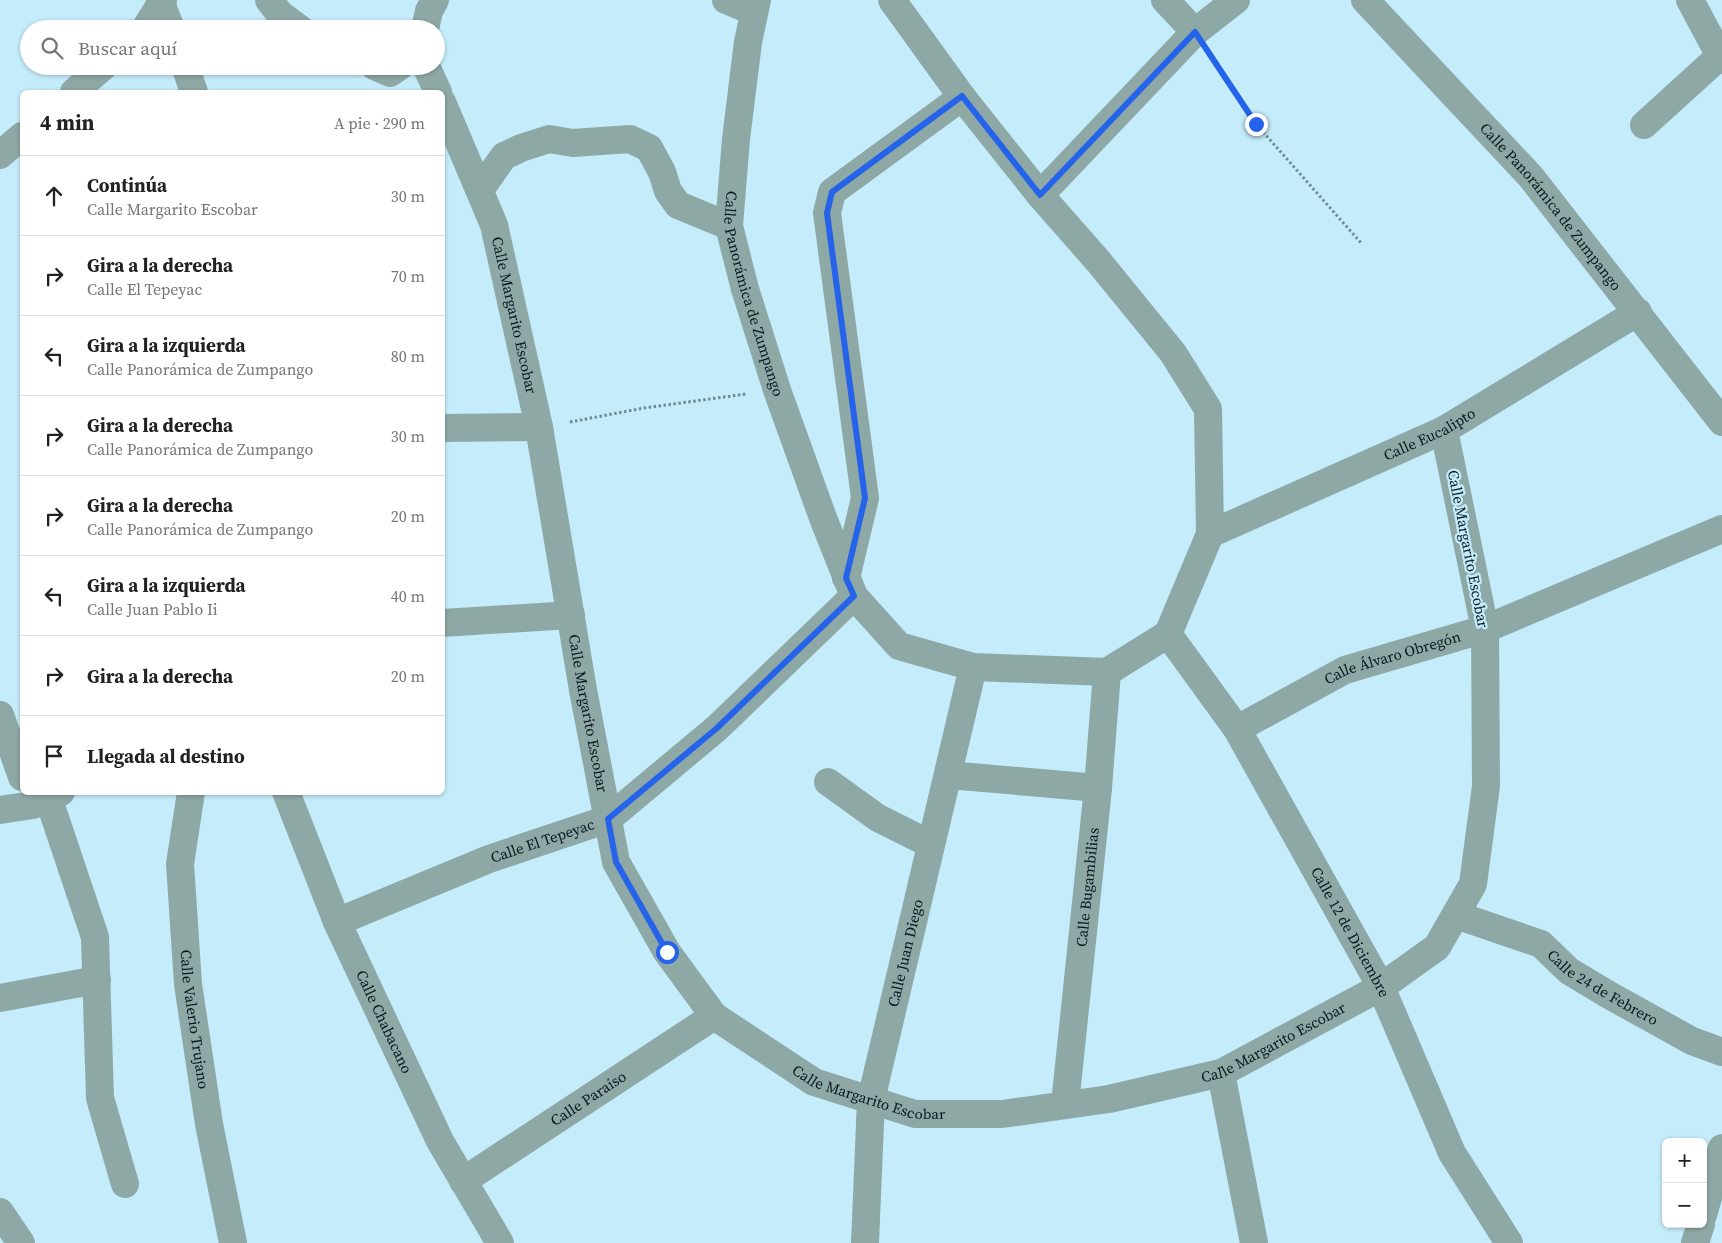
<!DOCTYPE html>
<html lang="es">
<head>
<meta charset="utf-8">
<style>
	:root { --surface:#fff; --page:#f6f6f6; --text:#222; --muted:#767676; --line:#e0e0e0 }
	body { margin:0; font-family:"Source Serif 4",serif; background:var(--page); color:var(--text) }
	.controls { position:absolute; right:15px; bottom:15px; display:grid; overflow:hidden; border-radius:8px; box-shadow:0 1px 4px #0004 }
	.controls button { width:45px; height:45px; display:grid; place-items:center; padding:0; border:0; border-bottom:1px solid var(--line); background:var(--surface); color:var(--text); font:25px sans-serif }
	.stop { position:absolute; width:15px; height:15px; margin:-11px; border:4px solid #2563eb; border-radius:50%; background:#fff }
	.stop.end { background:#2563eb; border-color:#fff; box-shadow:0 1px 5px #0008 }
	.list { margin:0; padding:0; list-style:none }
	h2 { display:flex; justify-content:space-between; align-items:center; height:65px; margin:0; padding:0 20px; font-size:21px }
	h2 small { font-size:16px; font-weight:400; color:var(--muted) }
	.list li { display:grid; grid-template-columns:32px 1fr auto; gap:15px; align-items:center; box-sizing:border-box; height:80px; padding:0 20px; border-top:1px solid var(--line) }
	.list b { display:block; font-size:19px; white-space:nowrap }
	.list p { margin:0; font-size:16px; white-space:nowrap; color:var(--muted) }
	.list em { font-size:16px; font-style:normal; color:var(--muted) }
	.icon { flex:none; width:28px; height:28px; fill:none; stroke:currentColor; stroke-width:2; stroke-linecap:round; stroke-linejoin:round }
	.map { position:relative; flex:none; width:1722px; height:1243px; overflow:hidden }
	.search { position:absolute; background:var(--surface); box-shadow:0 1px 4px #0004; left:20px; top:20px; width:425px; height:55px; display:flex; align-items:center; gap:12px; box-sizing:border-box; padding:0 18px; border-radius:28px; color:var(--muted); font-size:19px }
	.panel { position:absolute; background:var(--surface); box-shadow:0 1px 4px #0004; left:20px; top:90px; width:425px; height:705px; border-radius:8px }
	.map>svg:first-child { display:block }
</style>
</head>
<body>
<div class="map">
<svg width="1722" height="1243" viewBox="0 0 1722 1243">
	<rect width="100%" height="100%" fill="#c4ecfb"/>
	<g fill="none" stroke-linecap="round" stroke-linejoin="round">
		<g stroke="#6f8b96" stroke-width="3" stroke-dasharray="2.5 2.5" stroke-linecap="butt">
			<polyline points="1212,58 1256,124 1362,244"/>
			<polyline points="570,422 644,408 746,394"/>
		</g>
		<g stroke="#8ea8a6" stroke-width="28">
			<polyline points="269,0 280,14 300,29"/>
			<polyline points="726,0 754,12"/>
			<path id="s1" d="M757,0L748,42L736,139L729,226L745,289L777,390L823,518L854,596L899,646L973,667L1107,672L1168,634L1210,534L1208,409L1173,353L1098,261L1040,195L962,97L892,0"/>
			<polyline points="1165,0 1195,32"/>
			<path id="s2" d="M1365,0L1531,177L1722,422"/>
			<polyline points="1690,0 1722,60"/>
			<polyline points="145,29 163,0"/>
			<polyline points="425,29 429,11 435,0"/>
			<polyline points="374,66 390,73 400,66"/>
			<polyline points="426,66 438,92"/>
			<polyline points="74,92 104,66"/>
			<path id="s3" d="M442,102L494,225L539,427L583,690L616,862L667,952L714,1016L814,1082L915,1114H1002L1109,1099L1221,1073L1381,987L1437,947L1473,884L1486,786L1485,629L1444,430"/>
			<polyline points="1644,125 1722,54"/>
			<polyline points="0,155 22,136"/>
			<polyline points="480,190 504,156 521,148 549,139 573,143 630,139 649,148 662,172 668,191 678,205 729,226"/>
			<polyline points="1040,195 1195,32 1236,0"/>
			<polyline points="442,428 539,427"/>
			<path id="s4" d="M1210,534L1444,430L1638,312"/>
			<polyline points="846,578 865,498 827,213 832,192 962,97"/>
			<polyline points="442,623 571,615"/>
			<path id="s5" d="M1168,634L1237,729L1381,987L1452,1153L1509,1243"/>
			<polyline points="0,715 22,777"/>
			<path id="s6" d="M1237,729L1345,670L1485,629L1722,529"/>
			<polyline points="948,775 1098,788"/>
			<polyline points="828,782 878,818 930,844"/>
			<path id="s7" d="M286,792L337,922L440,1141L500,1243"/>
			<polyline points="48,797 95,937 100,1098 125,1184"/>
			<polyline points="0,810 33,805 61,792"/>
			<path id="s8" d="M1456,915L1541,944L1569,971L1609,995L1692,1041L1722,1052"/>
			<path id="s9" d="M337,922L489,859L608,819L717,728L854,596"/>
			<polyline points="0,998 97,980"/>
			<polyline points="1221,1073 1254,1243"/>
			<path id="s10" d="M1065,1104L1098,788L1107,672"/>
			<path id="s11" d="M463,1181L714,1016"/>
			<polyline points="0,1212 21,1243"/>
			<polyline points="1703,1215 1722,1148"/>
			<path id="s12" d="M865,1243L871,1100L973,667"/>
			<polyline points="1695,1243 1701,1224"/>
		</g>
		<g stroke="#8ea8a6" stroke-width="28">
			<polyline points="160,0 171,29"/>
			<polyline points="185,66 194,92"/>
			<path id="s13" d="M191,792L180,864L188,984L209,1124L233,1243"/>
		</g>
	</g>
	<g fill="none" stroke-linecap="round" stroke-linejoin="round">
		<polyline stroke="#2563eb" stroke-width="6" points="667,952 616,862 608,819 717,728 854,596 846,578 865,498 827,213 832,192 962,96 1040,195 1195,32 1256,124"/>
	</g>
	<g text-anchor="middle" stroke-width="4.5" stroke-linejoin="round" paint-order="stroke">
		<g font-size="15" fill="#0a181e" stroke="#c4ecfb">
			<text dy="5" stroke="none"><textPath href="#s2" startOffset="278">Calle Panorámica de Zumpango</textPath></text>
			<text dy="5" stroke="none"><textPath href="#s1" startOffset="299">Calle Panorámica de Zumpango</textPath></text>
			<text dy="5" stroke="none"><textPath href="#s3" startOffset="226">Calle Margarito Escobar</textPath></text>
			<text dy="5" stroke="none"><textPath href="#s4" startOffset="241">Calle Eucalipto</textPath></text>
			<text transform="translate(1468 549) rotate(79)" y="5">Calle Margarito Escobar</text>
			<text dy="5" stroke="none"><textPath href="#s6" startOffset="172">Calle Álvaro Obregón</textPath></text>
			<text dy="5" stroke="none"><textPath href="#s3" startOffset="631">Calle Margarito Escobar</textPath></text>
			<text dy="5" stroke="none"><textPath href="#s9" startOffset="221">Calle El Tepeyac</textPath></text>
			<text dy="5" stroke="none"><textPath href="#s10" startOffset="218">Calle Bugambilias</textPath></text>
			<text dy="5" stroke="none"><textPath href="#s5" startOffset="350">Calle 12 de Diciembre</textPath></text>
			<text dy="5" stroke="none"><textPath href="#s12" startOffset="294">Calle Juan Diego</textPath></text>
			<text dy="5" stroke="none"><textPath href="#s8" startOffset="166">Calle 24 de Febrero</textPath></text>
			<text dy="5" stroke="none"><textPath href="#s13" startOffset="229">Calle Valerio Trujano</textPath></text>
			<text dy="5" stroke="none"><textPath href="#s7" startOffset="250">Calle Chabacano</textPath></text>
			<text dy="5" stroke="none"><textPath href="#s3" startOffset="1561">Calle Margarito Escobar</textPath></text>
			<text dy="5" stroke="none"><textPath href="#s3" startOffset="1141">Calle Margarito Escobar</textPath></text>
			<text dy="5" stroke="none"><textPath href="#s11" startOffset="150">Calle Paraíso</textPath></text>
		</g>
	</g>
</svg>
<div class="controls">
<button>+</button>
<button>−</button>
</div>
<div class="stop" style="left:667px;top:952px"></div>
<div class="stop end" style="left:1256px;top:124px"></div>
<div class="search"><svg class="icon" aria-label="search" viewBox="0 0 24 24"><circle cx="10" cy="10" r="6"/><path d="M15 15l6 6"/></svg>Buscar aquí</div>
<section class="panel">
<h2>4 min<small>A pie · 290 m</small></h2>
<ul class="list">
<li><svg class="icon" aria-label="ahead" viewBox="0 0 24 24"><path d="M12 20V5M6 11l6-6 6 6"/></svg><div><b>Continúa</b><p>Calle Margarito Escobar</p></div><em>30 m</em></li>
<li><svg class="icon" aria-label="right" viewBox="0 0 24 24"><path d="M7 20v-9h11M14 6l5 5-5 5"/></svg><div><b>Gira a la derecha</b><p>Calle El Tepeyac</p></div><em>70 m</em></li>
<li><svg class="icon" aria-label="left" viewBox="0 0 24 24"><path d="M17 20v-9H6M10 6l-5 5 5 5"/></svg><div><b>Gira a la izquierda</b><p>Calle Panorámica de Zumpango</p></div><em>80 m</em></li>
<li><svg class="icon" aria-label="right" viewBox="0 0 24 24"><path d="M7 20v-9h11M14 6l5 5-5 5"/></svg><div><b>Gira a la derecha</b><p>Calle Panorámica de Zumpango</p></div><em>30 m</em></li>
<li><svg class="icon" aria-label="right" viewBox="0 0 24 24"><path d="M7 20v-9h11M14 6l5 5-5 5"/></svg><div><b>Gira a la derecha</b><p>Calle Panorámica de Zumpango</p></div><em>20 m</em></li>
<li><svg class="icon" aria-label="left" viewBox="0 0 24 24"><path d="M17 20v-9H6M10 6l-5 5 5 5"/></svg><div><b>Gira a la izquierda</b><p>Calle Juan Pablo Ii</p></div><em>40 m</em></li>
<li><svg class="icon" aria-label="right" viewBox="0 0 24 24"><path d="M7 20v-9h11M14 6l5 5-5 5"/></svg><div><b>Gira a la derecha</b></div><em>20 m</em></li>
<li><svg class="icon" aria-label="arrive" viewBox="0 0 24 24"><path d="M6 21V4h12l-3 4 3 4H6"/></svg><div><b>Llegada al destino</b></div></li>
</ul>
</section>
</div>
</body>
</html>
